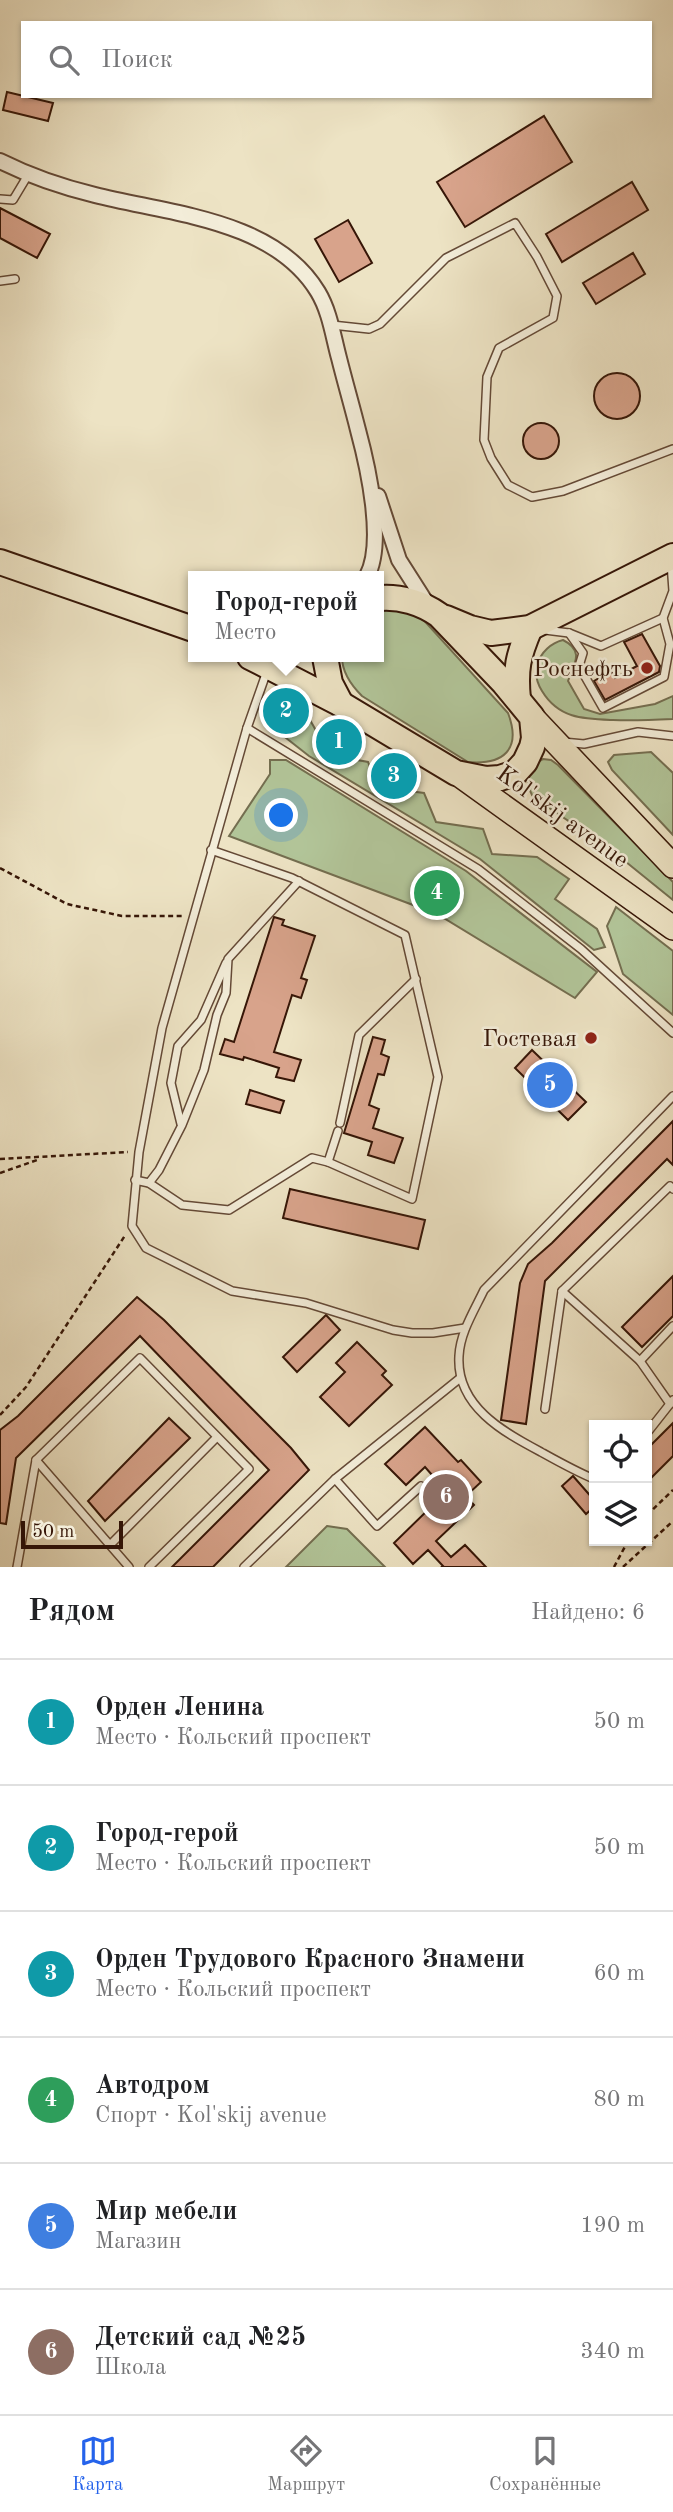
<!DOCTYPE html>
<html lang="ru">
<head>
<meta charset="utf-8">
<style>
	:root { --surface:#fff; --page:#f6f6f6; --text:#202124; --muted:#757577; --line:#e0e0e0; --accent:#2563eb }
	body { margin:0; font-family:"Old Standard TT",serif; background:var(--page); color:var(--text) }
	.controls { position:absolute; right:21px; bottom:21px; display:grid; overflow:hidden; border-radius:0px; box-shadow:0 2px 5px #0004 }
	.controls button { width:63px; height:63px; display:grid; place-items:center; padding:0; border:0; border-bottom:2px solid var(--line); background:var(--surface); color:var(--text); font:35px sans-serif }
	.scale { position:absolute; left:21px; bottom:18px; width:102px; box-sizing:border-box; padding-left:7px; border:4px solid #361607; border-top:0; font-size:19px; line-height:24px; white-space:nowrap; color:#361607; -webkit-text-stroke:5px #f3edd9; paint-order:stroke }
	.you { position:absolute; left:282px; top:816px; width:24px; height:24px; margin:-18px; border:5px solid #fff; border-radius:50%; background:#1a73e8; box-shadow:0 0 0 10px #1a73e833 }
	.badge { display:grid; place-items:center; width:46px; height:46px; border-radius:50%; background:var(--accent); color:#fff; font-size:23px; font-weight:700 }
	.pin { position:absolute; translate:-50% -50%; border:4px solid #fff; box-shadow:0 2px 7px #0006 }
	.popup { position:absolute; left:188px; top:571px; width:196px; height:91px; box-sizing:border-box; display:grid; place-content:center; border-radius:0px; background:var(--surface); filter:drop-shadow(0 2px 5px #0005); font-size:23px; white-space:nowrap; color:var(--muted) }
	.popup b { font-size:26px; color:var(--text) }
	.popup::after { content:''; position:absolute; left:50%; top:100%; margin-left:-14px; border:14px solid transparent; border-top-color:var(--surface) }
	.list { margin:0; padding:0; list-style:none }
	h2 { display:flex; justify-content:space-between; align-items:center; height:91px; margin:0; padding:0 28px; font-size:30px }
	h2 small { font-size:23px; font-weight:400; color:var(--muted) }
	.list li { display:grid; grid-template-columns:46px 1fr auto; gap:21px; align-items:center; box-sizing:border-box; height:126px; padding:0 28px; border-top:2px solid var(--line) }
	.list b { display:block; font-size:26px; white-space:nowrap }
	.list p { margin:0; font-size:23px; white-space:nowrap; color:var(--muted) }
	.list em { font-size:23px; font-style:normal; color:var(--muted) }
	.icon { flex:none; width:38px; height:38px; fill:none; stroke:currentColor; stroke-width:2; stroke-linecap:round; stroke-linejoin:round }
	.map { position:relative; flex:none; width:673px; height:1567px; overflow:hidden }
	.search { position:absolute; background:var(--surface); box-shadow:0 2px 5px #0004; left:21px; right:21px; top:21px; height:77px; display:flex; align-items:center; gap:18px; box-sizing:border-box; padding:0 24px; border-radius:0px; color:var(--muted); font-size:26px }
	.sheet { height:847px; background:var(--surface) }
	nav { display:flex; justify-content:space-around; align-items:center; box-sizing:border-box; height:98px; border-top:2px solid var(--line); background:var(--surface); font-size:19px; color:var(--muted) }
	nav a { display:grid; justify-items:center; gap:4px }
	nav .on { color:var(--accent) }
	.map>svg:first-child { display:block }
</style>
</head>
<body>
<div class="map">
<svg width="673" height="1567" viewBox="0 0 673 1567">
	<rect width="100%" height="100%" fill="#ede3c4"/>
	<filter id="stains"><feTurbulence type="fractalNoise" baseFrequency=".00286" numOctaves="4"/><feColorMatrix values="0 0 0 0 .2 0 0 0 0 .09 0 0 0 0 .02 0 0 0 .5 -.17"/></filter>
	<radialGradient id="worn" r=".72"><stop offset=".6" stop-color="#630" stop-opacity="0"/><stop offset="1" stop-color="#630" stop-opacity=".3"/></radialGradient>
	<g fill="#b2c599" stroke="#746e50" stroke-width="2">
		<path d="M395,605L420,616L508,713C522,750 503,765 468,762L362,696C352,686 342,672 342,657H379V607Z"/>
		<path d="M563,640C585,651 574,664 568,681L584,709L600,714L655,704L673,696V719C653,720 633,721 613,720C584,719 559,719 542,691C537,683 535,673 537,665C541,652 551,643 563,640Z"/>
		<polygon points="310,720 330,755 368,762 378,787 424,793 436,822 483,829 492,854 537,857 569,879 555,899 597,929 605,947 594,950 480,859 309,756 281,734 281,722"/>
		<polygon points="651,752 673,773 673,835 612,770 608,762 614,755"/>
		<path d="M543,759L551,760L558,765L673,882V900L610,849L533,797C524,780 525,768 543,759Z"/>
		<polygon points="270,760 286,760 466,871 597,972 575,998 437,914 229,836 270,774"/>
		<polygon points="616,907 673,951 673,1015 623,974 607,926"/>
		<polygon points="327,1526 347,1529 385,1567 286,1567"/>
	</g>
	<g fill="#d8a38b" stroke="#361607" stroke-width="2">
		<polygon points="7,92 53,103 48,121 3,110"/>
		<polygon points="544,116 572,162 465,227 437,182"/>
		<polygon points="632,182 648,210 562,262 546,234"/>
		<polygon points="0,208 50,234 37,258 0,238"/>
		<polygon points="348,220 372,263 339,282 315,239"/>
		<polygon points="633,253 645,274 596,304 583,283"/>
		<circle cx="617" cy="396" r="23"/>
		<circle cx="541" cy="441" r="18"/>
		<polygon points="642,634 660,666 659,672 605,700 594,681 611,671 615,678 637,666 624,642"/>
		<polygon points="274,917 284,920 282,925 315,936 301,978 307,980 301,998 292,995 274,1052 301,1060 294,1081 276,1077 279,1068 244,1057 243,1060 220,1054 225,1039 234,1042"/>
		<polygon points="373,1037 385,1040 381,1054 389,1057 384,1075 378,1074 369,1105 379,1109 373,1128 403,1138 394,1163 368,1155 372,1142 344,1133"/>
		<polygon points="532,1050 586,1102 568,1120 515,1068"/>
		<polygon points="250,1090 284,1101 280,1113 246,1104"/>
		<polygon points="673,1121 673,1165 667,1159 545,1281 526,1424 501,1420 520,1283 528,1264 552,1243"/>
		<polygon points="290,1189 425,1220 418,1249 283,1218"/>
		<polygon points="673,1276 673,1316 642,1347 622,1327"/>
		<polygon points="137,1297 164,1320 291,1448 309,1470 213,1567 172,1567 269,1470 140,1336 16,1458 6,1524 0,1523 0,1430 18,1416"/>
		<polygon points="326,1315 340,1330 297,1372 283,1357"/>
		<polygon points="357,1342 386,1371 382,1375 392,1385 349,1426 320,1397 345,1372 336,1363"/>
		<polygon points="169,1418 190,1438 105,1521 88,1501"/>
		<polygon points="673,1423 673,1456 647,1482 647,1449"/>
		<polygon points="425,1427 458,1462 461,1460 481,1482 466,1496 474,1505 436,1541 451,1557 465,1545 486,1567 441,1567 443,1566 428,1550 413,1564 394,1543 433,1505 426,1498 440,1484 425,1467 406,1485 385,1464"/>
		<polygon points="573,1476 594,1500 594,1507 586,1514 562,1486"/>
	</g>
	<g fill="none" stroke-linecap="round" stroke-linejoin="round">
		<g stroke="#644936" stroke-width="10">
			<g id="service">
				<polyline points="0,199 13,200 28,175"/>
				<polyline points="0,281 15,279"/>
				<polyline points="332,325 369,329 380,324 446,258 515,223 537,257 557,296 553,318 499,348 487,377 484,440 491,458 508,485 532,497 563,491 673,449"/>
				<polyline points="545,630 569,633 601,646 663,618"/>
				<polyline points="569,633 583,653 579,666 603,708 664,677 670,644 663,618 673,591 671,563"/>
				<polyline points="267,671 247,728 162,1028 139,1152 132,1226 146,1248 232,1291 306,1303 393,1330 412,1333 433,1333 465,1328"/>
				<polyline points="247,728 478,869 581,949 673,1033"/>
				<polyline points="563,742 584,744 638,732 673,736"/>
				<polyline points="340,1123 359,1035 416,979"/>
				<polyline points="181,1124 171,1083 178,1046 201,1020 226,963"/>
				<polyline points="328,1162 338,1131"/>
				<polyline points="135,1180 149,1183 182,1205 229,1210 312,1158 328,1162 412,1199 438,1077 405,935 292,878 211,850"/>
				<polyline points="149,1183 159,1170 182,1125 204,1070 217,1015 226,993 228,959 299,881"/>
				<polyline points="562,1291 640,1361 670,1404"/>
				<polyline points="640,1361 673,1326"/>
				<polyline points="545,1409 562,1291 670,1186 673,1189"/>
				<polyline points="647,1433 673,1400"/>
				<polyline points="36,1460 129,1567"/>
				<polyline points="335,1479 377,1526 421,1486"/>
				<path d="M594,1479C575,1471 559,1462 541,1452C503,1432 456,1406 459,1356C460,1333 474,1311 484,1290L673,1096"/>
				<polyline points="110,1545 217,1437"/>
				<polyline points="17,1567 36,1460 140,1358 249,1469 149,1567"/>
				<polyline points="244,1567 335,1479 459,1379"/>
			</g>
		</g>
		<g stroke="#644936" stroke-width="18">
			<g id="minor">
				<path d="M0,161C30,176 62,187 95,195C169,214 274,219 318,292C330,312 333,336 339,358C345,382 352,406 358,430C368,467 385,543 367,576"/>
				<polyline points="378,496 399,560 427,604"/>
			</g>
		</g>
		<g stroke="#361607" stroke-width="26">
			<g id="primary">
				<polyline points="532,717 673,866"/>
				<polyline points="458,774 673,928"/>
			</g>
		</g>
		<g stroke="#361607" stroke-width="28">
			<g id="trunk">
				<polyline points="0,562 193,629"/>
				<polyline points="446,618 470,628 491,633 530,628 673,556"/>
				<path d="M250,657L341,704L456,773L486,779L500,778L515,773L525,762L532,747L534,738L532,717L504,683L439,615C422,603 400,596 379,598"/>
				<polyline points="325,657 330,683 341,704"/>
				<path d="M518,699C515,669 518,656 530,628"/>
			</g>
		</g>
		<g stroke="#361607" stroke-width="2.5" stroke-dasharray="5 3.5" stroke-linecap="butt">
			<polyline points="0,868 67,904 122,916 183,916"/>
			<polyline points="0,1159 128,1152"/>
			<polyline points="0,1173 40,1159"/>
			<polyline points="0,1415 26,1387 126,1234"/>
			<polyline points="647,1515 673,1490"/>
			<polyline points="614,1567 628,1541"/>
			<polyline points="623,1567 673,1521"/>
		</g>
		<use href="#service" stroke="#f3edd9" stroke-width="7"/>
		<use href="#minor" stroke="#f3edd9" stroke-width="14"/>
		<use href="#primary" stroke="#ede3c4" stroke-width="23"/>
		<use href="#trunk" stroke="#ede3c4" stroke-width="24"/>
	</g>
	<g fill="#8f2418" stroke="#f3edd9" stroke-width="2.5">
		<circle cx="647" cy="668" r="7"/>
		<circle cx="591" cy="1038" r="7"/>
	</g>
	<g text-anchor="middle" stroke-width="5" stroke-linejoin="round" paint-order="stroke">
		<g font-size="24" fill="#361607" stroke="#f3edd9" text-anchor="end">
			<text x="633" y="676">Роснефть</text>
			<text x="577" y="1046">Гостевая</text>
		</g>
		<g font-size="24" fill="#361607" stroke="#f3edd9">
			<text transform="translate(563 816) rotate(36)" y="8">Kol'skij avenue</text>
		</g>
	</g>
	<rect width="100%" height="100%" filter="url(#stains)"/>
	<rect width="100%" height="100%" fill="url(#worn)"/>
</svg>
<div class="controls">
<button><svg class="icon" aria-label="locate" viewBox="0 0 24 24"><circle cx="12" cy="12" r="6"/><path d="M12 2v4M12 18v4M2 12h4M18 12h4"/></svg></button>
<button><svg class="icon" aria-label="layers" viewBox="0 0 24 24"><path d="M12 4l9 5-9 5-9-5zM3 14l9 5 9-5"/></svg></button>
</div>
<div class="scale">50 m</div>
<div class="you"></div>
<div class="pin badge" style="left:339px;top:742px;background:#0f9aa8">1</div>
<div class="pin badge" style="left:286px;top:711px;background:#0f9aa8">2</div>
<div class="popup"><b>Город-герой</b>Место</div>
<div class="pin badge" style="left:394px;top:776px;background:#0f9aa8">3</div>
<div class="pin badge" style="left:437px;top:893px;background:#2e9e5b">4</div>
<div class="pin badge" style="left:550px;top:1085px;background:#3f7fe0">5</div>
<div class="pin badge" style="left:446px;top:1497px;background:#8d6e63">6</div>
<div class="search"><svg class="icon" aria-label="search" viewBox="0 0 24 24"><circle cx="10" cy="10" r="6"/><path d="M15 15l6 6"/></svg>Поиск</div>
</div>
<section class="sheet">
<h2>Рядом<small>Найдено: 6</small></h2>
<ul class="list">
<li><span class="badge" style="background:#0f9aa8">1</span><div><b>Орден Ленина</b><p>Место · Кольский проспект</p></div><em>50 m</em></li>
<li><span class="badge" style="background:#0f9aa8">2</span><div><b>Город-герой</b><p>Место · Кольский проспект</p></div><em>50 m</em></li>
<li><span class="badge" style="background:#0f9aa8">3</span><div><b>Орден Трудового Красного Знамени</b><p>Место · Кольский проспект</p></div><em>60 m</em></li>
<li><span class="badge" style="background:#2e9e5b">4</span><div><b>Автодром</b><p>Спорт · Kol'skij avenue</p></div><em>80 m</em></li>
<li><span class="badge" style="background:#3f7fe0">5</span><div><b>Мир мебели</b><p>Магазин</p></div><em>190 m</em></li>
<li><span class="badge" style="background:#8d6e63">6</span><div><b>Детский сад №25</b><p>Школа</p></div><em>340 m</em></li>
</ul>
</section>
<nav>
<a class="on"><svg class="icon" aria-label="map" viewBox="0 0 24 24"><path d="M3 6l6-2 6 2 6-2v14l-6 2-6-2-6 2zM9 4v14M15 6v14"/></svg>Карта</a>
<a><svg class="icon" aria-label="directions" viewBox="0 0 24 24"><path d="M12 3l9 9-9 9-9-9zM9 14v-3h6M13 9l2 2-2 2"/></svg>Маршрут</a>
<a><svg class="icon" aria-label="saved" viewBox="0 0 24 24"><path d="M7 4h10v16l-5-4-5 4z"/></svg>Сохранённые</a>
</nav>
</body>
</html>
